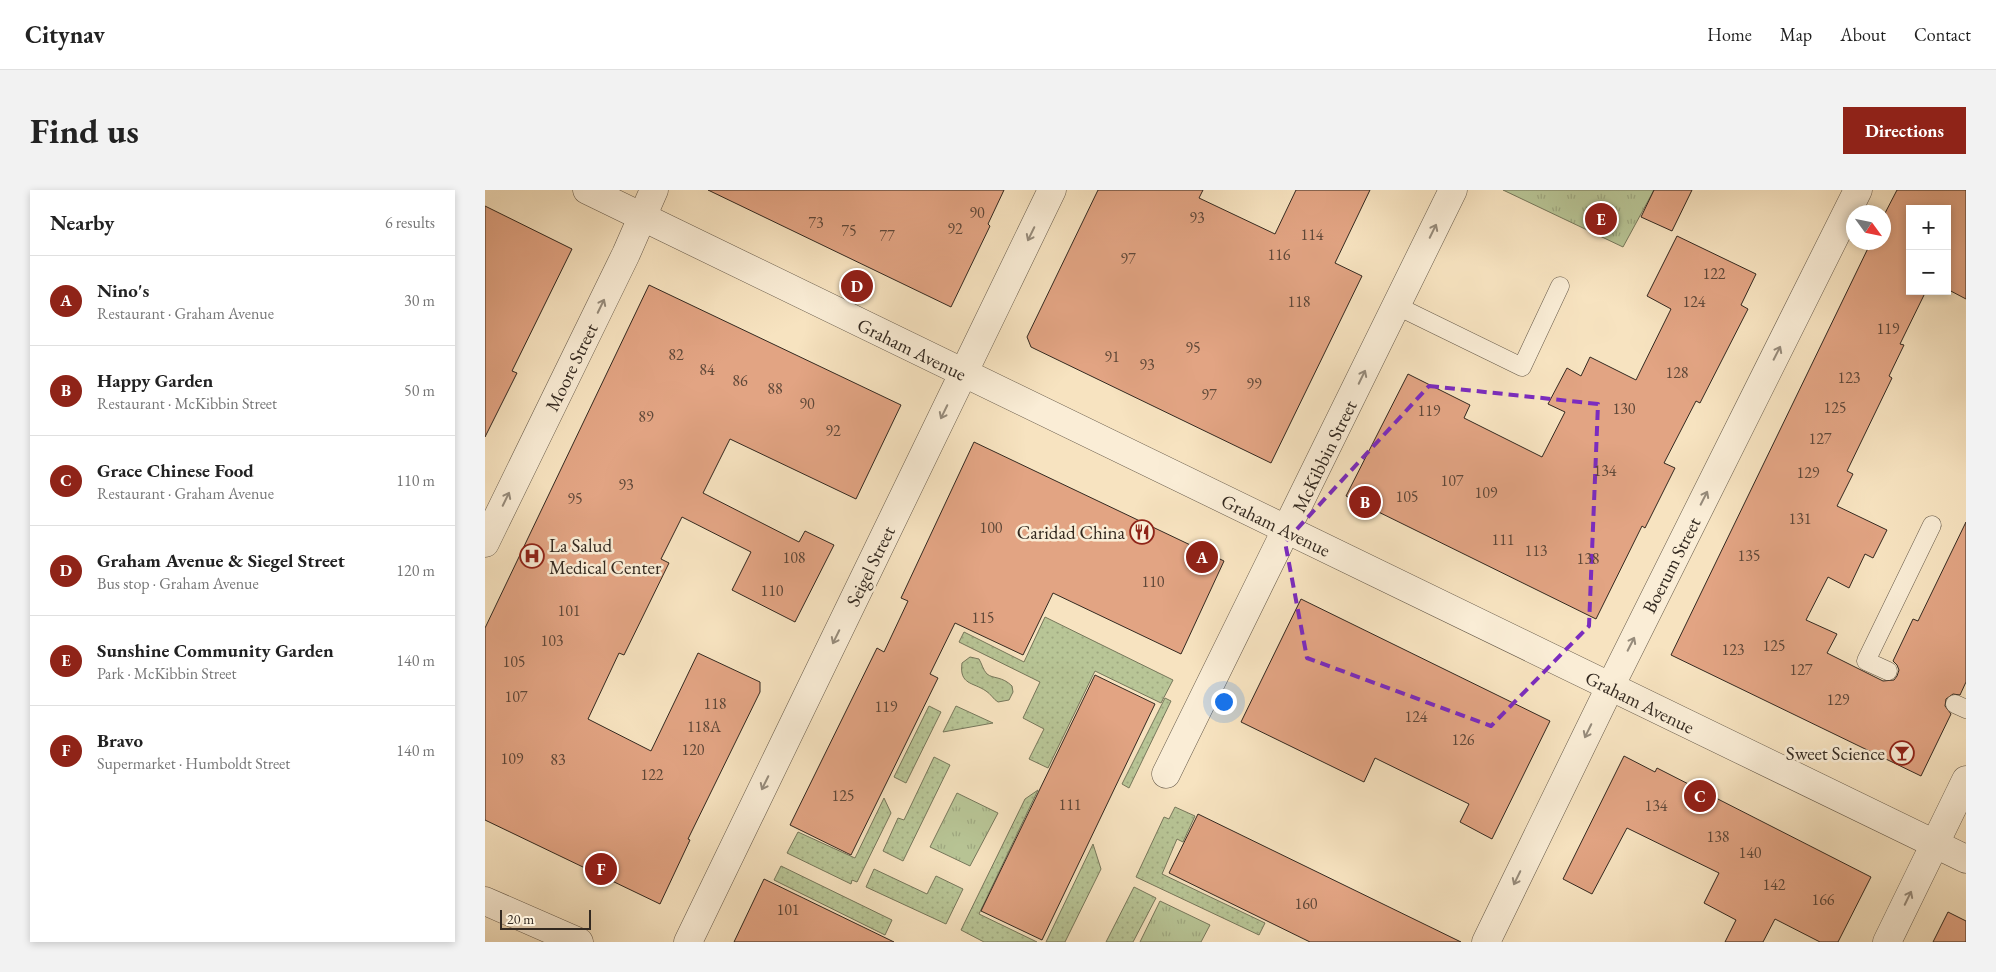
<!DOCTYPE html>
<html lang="en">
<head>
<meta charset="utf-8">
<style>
	:root { --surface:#fff; --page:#f2f2f2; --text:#222; --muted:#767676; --line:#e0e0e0; --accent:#8f2418 }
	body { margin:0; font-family:"EB Garamond",serif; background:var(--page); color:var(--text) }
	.controls { position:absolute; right:15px; top:15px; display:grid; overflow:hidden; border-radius:0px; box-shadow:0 2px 8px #0003 }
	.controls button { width:45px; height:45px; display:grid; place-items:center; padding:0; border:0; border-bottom:1px solid var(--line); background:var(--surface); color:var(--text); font:25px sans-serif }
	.compass { position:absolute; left:1361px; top:15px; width:45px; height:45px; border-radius:50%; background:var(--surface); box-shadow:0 2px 8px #0003; rotate:123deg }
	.scale { position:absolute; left:15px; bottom:12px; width:91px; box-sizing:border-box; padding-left:5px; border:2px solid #332920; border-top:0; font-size:14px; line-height:18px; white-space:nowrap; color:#332920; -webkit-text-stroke:4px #faedd6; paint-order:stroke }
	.you { position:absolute; left:738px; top:511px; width:18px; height:18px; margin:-12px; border:4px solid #fff; border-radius:50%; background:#1a73e8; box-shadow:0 0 0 8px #1a73e833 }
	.badge { display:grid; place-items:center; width:32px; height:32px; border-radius:50%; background:var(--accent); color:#fff; font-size:16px; font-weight:700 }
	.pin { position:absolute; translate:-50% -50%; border:2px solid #fff; box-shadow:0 1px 5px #0006 }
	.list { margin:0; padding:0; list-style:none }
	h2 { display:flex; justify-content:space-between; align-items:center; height:65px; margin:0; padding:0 20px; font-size:21px }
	h2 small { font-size:16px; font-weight:400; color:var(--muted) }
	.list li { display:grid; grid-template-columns:32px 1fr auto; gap:15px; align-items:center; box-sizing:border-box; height:90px; padding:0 20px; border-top:1px solid var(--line) }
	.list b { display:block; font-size:19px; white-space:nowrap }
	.list p { margin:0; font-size:16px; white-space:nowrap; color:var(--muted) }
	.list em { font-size:16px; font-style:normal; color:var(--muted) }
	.map { position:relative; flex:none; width:1481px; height:752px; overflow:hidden; border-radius:0px }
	header { display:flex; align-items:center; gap:30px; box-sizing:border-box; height:70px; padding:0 25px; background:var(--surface); border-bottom:1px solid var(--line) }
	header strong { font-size:24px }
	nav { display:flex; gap:28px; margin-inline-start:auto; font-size:18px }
	.intro { display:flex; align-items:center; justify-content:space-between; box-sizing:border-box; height:120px; padding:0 30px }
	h1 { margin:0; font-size:35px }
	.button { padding:12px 22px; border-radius:0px; background:var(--accent); color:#fff; font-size:18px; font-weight:700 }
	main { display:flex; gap:30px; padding:0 30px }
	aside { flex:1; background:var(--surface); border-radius:0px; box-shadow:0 2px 8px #0003 }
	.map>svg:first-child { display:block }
</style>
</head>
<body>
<header>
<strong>Citynav</strong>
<nav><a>Home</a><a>Map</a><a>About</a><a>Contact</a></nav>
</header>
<div class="intro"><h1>Find us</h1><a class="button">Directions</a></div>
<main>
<aside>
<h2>Nearby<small>6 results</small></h2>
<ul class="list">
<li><span class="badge">A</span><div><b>Nino's</b><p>Restaurant · Graham Avenue</p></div><em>30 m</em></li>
<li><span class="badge">B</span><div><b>Happy Garden</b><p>Restaurant · McKibbin Street</p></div><em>50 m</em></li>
<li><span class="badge">C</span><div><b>Grace Chinese Food</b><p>Restaurant · Graham Avenue</p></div><em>110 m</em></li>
<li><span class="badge">D</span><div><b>Graham Avenue &amp; Siegel Street</b><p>Bus stop · Graham Avenue</p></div><em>120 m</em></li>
<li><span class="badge">E</span><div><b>Sunshine Community Garden</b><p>Park · McKibbin Street</p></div><em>140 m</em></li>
<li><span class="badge">F</span><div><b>Bravo</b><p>Supermarket · Humboldt Street</p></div><em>140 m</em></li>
</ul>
</aside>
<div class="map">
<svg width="1481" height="752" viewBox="0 0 1481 752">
	<defs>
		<pattern id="grass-tufts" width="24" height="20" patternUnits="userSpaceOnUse" patternTransform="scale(1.25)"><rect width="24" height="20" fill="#b8c596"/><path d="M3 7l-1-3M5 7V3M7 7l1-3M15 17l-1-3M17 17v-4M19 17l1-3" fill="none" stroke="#9fa981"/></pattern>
		<pattern id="garden-dots" width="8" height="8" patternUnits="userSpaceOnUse" patternTransform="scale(1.25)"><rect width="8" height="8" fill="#b8c596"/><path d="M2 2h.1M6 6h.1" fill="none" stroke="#9fa981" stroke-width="1.8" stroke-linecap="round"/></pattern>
	</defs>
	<rect width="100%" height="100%" fill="#f7e3c0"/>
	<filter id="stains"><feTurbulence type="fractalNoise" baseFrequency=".004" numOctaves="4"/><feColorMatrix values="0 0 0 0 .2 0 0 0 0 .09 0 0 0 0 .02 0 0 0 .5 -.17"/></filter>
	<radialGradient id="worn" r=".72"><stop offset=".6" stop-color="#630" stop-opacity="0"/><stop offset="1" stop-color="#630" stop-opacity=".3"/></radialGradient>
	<g fill="url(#grass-tufts)" stroke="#76775b">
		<polygon points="1018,0 1169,0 1138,57"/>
		<polygon points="472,603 513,623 485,676 445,657"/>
		<polygon points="675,711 725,735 716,752 655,752"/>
	</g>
	<g fill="url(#garden-dots)" stroke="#76775b">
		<polygon points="560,427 688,490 676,513 610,481 563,578 544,569 559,539 538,528 555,492 474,452 479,442 539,472"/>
		<path d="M485,467L494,469C497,474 498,480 502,484C508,489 517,486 527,496L528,502L524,510L513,512C508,509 506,504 501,501C488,492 474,495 477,473Z"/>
		<polygon points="680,508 686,511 644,598 637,594"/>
		<polygon points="444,516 456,522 421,593 409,587"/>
		<polygon points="471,516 508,533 458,542"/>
		<polygon points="449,567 465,575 418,671 398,661 413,628 419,630"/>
		<polygon points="553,600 494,724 552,752 499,752 476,740 540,609"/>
		<polygon points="399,608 406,623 372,692 367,690 366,694 302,663 313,642 370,668"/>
		<polygon points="690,617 710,626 698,652 692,649 677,684 780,733 774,745 651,687 679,627 684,629"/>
		<polygon points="608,654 616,679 580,752 561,752"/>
		<polygon points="296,676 407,730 400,745 289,690"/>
		<polygon points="389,679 442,704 451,686 478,699 461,734 381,697"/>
		<polygon points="649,697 671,708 648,752 621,752"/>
	</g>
	<g fill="#e2a483" stroke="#332920">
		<polygon points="223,0 519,0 503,34 505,36 466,117"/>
		<polygon points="613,0 718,0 714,8 790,44 811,0 885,0 850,73 877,86 786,273 546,157 542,147"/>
		<polygon points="1169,0 1207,0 1187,41 1156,27"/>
		<polygon points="1412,0 1481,0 1481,109 1462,99 1462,19 1425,19 1425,101 1441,101 1415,154 1419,155 1404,186 1407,188 1362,281 1368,284 1352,316 1402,340 1388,368 1380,364 1364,398 1343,387 1321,430 1352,444 1342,463 1398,491 1409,490 1412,486 1414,480 1412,475 1408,471 1428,429 1433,431 1481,332 1481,492 1475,505 1468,504 1461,509 1460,516 1466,524 1436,586 1186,465 1386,52 1398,52 1398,27"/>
		<polygon points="0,16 87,59 27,181 32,183 0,247"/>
		<polygon points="1192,46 1271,84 1256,115 1263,119 1215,213 1211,211 1179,273 1190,278 1160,338 1157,336 1111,429 861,306 923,184 985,215 979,228 1057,267 1080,222 1063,214 1082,178 1096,186 1105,167 1151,190 1186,119 1162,106"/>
		<polygon points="164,95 416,215 371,309 245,249 218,303 314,352 320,341 349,355 310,432 247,400 266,362 197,327 176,369 184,373 139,465 134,463 103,529 166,561 213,463 275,492 275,502 203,649 205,650 175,714 0,630 0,438"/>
		<polygon points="489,252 739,371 696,464 568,403 538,465 470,433 445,484 453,488 366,665 305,635 392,458 399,462 423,411 416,408"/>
		<polygon points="816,409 1065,531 1007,649 975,632 984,614 890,568 879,592 756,532"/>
		<polygon points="610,485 670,514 557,750 496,721"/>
		<polygon points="1139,566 1170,582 1172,578 1386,687 1353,752 1335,752 1290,729 1278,752 1240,752 1251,730 1219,713 1234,683 1142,638 1107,704 1078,689"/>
		<polygon points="713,624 976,752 825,752 684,683"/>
		<polygon points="279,689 409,752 249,752"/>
		<polygon points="1463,722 1481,731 1481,752 1448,752"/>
	</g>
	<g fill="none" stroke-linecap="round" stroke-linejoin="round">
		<g stroke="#645848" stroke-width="19">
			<g id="service">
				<polyline points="912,116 1037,177 1075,96"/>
				<polyline points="1403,481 1381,471 1447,335"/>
				<polyline points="1470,514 1481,519"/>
			</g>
		</g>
		<g stroke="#645848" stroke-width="29">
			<g id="minor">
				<polyline points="102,0 1481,669"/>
				<polyline points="0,353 141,64 169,0"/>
				<polyline points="681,584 968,0"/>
				<polyline points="0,711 94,752"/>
				<polyline points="203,752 567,0"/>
				<polyline points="1001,752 1125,497 1373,0"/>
				<polyline points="1402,752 1481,590"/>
			</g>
		</g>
		<use href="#service" stroke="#faedd6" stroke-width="18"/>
		<use href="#minor" stroke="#faedd6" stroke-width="28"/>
	</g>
	<defs><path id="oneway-shaft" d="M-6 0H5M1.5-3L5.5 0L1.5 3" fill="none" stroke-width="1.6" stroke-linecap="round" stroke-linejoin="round" transform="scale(1.25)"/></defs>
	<g stroke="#968b7b">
		<use href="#oneway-shaft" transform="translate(948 41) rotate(-64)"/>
		<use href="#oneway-shaft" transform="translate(546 44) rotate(116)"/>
		<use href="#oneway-shaft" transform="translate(116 116) rotate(-64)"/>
		<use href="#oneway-shaft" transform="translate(1292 163) rotate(-63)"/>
		<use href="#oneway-shaft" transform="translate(877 187) rotate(-64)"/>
		<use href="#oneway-shaft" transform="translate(459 222) rotate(116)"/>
		<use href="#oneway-shaft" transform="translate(1219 308) rotate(-63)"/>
		<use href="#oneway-shaft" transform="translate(21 309) rotate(-64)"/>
		<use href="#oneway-shaft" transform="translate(351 447) rotate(116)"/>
		<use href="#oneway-shaft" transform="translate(1146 454) rotate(-63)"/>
		<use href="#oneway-shaft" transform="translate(1103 541) rotate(116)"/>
		<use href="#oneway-shaft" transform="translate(280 593) rotate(116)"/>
		<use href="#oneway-shaft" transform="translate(1032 688) rotate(116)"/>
		<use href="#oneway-shaft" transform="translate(1423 708) rotate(-64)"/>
	</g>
	<path fill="none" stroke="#7b2cbf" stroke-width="4" stroke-dasharray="10 6" stroke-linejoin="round" d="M944,196L1113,214L1104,436L1006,536L822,468L800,352Z"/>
	<defs>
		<g id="restaurant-ring" transform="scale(1.25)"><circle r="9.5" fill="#faedd6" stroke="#8f2418" stroke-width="1.5"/><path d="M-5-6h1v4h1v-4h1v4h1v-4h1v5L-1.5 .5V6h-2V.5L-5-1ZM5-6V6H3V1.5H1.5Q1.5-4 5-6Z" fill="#8f2418"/></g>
		<g id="hospital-ring" transform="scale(1.25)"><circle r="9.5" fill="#faedd6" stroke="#8f2418" stroke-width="1.5"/><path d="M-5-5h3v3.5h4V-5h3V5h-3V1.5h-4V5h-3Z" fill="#8f2418"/></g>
		<g id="bar-ring" transform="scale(1.25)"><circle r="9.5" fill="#faedd6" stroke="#8f2418" stroke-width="1.5"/><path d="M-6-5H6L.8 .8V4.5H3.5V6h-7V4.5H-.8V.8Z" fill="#8f2418"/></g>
	</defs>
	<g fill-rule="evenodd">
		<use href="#restaurant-ring" x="657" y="342"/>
		<use href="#hospital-ring" x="47" y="366"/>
		<use href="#bar-ring" x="1417" y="563"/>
	</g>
	<g text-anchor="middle" stroke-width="5" stroke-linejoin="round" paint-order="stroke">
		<g font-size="16" fill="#5f4839">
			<text x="492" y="28">90</text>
			<text x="712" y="33">93</text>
			<text x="331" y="38">73</text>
			<text x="470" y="44">92</text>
			<text x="364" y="46">75</text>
			<text x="827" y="50">114</text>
			<text x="402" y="51">77</text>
			<text x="794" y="70">116</text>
			<text x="643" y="74">97</text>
			<text x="1229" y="89">122</text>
			<text x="814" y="117">118</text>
			<text x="1209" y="117">124</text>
			<text x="1403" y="144">119</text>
			<text x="708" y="163">95</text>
			<text x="191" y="170">82</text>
			<text x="627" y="172">91</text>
			<text x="662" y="180">93</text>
			<text x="222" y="185">84</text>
			<text x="1192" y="188">128</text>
			<text x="1364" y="193">123</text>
			<text x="255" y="196">86</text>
			<text x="769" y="199">99</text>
			<text x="290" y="204">88</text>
			<text x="724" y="210">97</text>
			<text x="322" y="219">90</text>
			<text x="1350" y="223">125</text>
			<text x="1139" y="224">130</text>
			<text x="944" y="226">119</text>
			<text x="161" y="232">89</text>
			<text x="348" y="246">92</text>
			<text x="1335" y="254">127</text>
			<text x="1120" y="286">134</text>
			<text x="1323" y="288">129</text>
			<text x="967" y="296">107</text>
			<text x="141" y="300">93</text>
			<text x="1001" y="308">109</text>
			<text x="922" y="312">105</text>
			<text x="90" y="314">95</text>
			<text x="1315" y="334">131</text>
			<text x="506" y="343">100</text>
			<text x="1018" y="355">111</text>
			<text x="1051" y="366">113</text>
			<text x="1264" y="371">135</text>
			<text x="309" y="373">108</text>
			<text x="1103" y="374">138</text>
			<text x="668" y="397">110</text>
			<text x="287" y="406">110</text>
			<text x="84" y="426">101</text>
			<text x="498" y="433">115</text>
			<text x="67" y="456">103</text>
			<text x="1289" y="461">125</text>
			<text x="1248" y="465">123</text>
			<text x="29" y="477">105</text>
			<text x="1316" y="485">127</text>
			<text x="31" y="512">107</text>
			<text x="1353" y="515">129</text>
			<text x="230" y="519">118</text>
			<text x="401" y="522">119</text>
			<text x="931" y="532">124</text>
			<text x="219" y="542">118A</text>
			<text x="978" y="555">126</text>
			<text x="208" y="565">120</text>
			<text x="27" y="574">109</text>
			<text x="73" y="575">83</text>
			<text x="167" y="590">122</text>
			<text x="358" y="611">125</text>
			<text x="585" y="620">111</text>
			<text x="1171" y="621">134</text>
			<text x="1233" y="652">138</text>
			<text x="1265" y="668">140</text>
			<text x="1289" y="700">142</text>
			<text x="1338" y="715">166</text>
			<text x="821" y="719">160</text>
			<text x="303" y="725">101</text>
		</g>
		<g font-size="19" fill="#332920" stroke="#faedd6">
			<text transform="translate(427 159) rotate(26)" y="7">Graham Avenue</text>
			<text transform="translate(86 177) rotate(-64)" y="7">Moore Street</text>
			<text transform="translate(839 266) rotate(-64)" y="7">McKibbin Street</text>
			<text transform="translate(791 335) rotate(26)" y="7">Graham Avenue</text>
			<text transform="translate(1186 375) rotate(-63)" y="7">Boerum Street</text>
			<text transform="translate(385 376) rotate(-64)" y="7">Seigel Street</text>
			<text transform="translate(1155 512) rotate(26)" y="7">Graham Avenue</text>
		</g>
		<g font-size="19" fill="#332920" stroke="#faedd6" text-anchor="end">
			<text x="640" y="349">Caridad China</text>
			<text x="64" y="362" text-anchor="start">La Salud<tspan x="64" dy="22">Medical Center</tspan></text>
			<text x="1400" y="570">Sweet Science</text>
		</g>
	</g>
	<rect width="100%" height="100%" filter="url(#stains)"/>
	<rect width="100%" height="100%" fill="url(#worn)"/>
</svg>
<div class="controls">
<button>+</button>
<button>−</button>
</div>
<svg class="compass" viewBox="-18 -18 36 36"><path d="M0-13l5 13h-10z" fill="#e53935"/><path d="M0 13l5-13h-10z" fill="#767676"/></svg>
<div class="scale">20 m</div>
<div class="you"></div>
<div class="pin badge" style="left:717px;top:367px">A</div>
<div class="pin badge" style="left:880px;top:312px">B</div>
<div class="pin badge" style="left:1215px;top:606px">C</div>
<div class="pin badge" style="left:372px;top:96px">D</div>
<div class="pin badge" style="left:1116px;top:29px">E</div>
<div class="pin badge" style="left:116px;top:679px">F</div>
</div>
</main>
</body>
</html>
